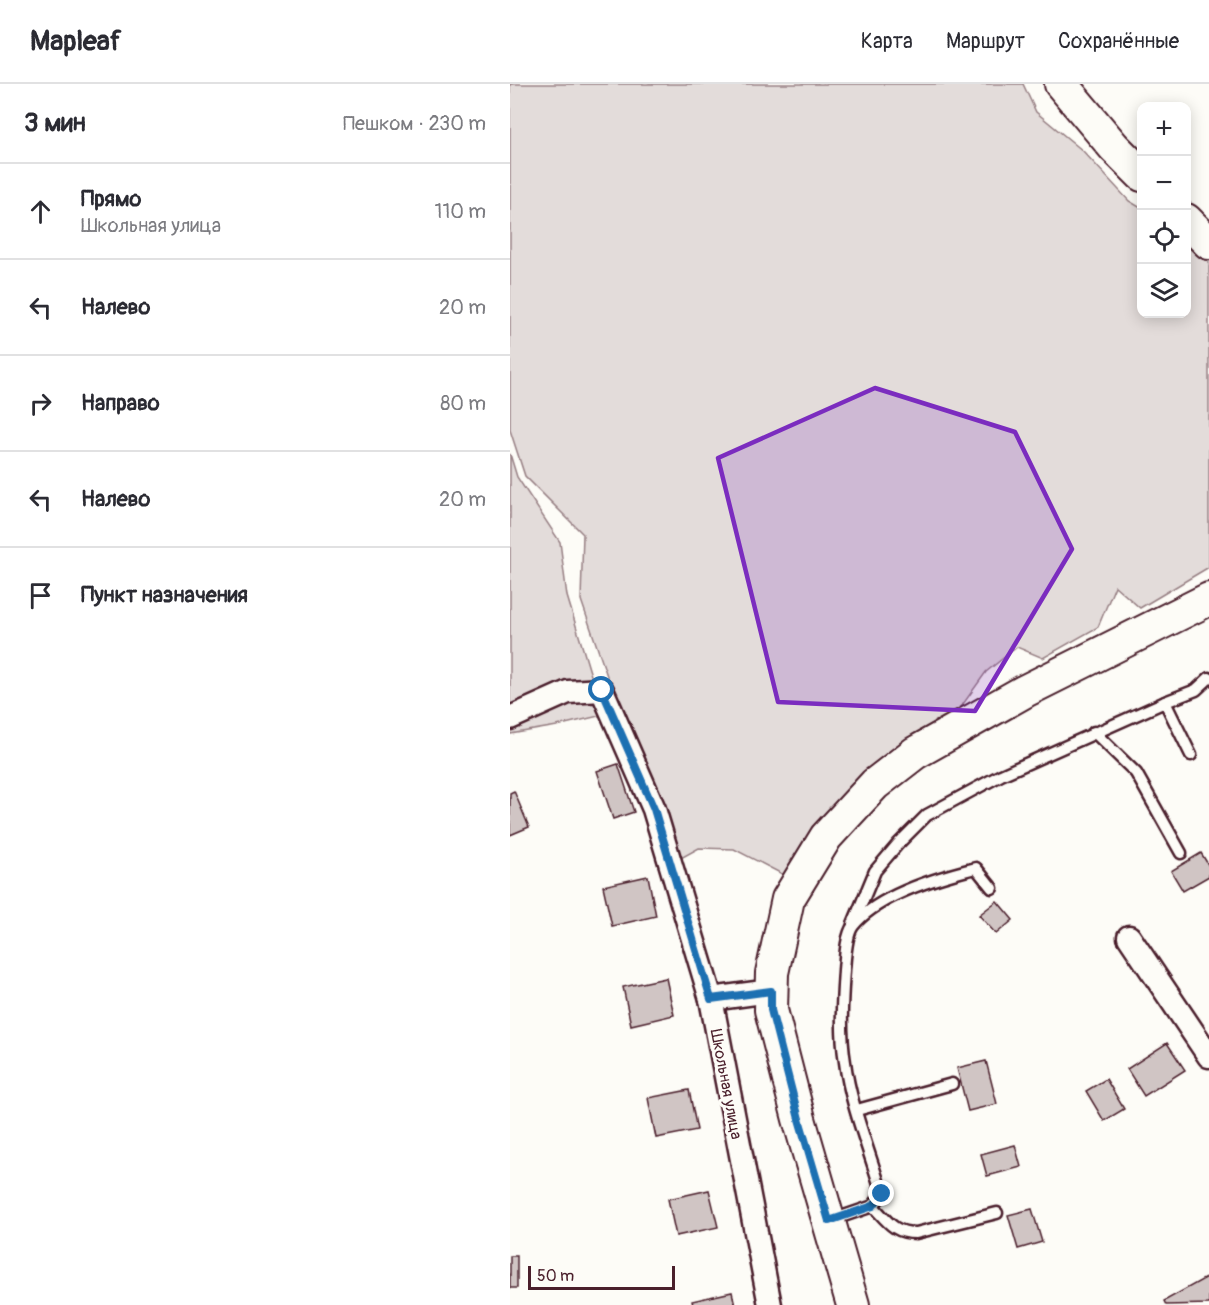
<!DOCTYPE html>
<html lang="ru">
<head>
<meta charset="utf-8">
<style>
	:root { --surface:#fff; --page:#f7f7f7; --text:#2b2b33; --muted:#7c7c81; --line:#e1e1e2 }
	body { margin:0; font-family:Pangolin,sans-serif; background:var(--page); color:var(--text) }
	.controls { position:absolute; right:18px; top:18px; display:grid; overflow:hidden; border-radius:12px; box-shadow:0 3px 15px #0003 }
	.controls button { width:54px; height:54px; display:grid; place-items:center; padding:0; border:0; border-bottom:2px solid var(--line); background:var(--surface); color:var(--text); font:30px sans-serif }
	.scale { position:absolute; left:18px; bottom:15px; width:147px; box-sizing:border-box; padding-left:6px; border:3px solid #4a1f2b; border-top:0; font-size:16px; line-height:21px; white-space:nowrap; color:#4a1f2b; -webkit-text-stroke:4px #fdfcf7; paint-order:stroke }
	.stop { position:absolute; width:18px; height:18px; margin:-14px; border:4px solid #1f6fb2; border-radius:50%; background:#fff }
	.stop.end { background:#1f6fb2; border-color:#fff; box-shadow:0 2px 6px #0008 }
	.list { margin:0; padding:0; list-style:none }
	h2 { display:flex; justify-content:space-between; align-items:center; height:78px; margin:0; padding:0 24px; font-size:26px }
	h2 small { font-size:20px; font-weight:400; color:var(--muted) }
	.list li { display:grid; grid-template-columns:39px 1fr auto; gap:18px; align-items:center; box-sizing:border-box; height:96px; padding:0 24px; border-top:2px solid var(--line) }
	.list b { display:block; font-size:22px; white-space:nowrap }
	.list p { margin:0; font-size:20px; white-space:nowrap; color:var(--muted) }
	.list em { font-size:20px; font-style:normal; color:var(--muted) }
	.icon { flex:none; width:33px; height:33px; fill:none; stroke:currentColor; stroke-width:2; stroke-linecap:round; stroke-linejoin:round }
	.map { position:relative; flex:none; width:699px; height:1221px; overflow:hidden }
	header { display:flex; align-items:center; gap:36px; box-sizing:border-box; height:84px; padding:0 30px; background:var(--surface); border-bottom:2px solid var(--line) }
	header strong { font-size:28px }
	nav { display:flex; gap:33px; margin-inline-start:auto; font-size:21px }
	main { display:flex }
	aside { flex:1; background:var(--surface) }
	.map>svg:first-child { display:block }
</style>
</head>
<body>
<header>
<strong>Mapleaf</strong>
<nav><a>Карта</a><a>Маршрут</a><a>Сохранённые</a></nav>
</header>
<main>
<aside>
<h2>3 мин<small>Пешком · 230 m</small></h2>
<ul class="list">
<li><svg class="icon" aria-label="ahead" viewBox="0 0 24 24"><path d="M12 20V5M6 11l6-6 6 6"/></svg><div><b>Прямо</b><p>Школьная улица</p></div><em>110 m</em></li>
<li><svg class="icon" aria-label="left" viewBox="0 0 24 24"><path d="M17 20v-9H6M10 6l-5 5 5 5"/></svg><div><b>Налево</b></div><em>20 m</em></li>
<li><svg class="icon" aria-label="right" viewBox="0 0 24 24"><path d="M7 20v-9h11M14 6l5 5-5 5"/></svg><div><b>Направо</b></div><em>80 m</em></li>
<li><svg class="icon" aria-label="left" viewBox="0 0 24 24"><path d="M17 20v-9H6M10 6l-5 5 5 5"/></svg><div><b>Налево</b></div><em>20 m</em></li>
<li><svg class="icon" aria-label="arrive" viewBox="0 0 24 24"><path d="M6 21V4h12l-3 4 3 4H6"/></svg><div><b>Пункт назначения</b></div></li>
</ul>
</aside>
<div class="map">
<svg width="699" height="1221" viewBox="0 0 699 1221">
	<rect width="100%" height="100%" fill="#fdfcf7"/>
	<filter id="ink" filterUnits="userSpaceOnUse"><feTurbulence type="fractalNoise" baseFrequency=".0167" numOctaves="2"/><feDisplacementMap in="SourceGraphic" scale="12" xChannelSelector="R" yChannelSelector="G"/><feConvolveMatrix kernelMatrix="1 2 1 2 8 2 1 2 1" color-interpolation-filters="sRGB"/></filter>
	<g filter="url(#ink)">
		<g fill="#e3dcda" stroke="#967e82" stroke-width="1.5">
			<polygon points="0,0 513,0 526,28 573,67 619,117 631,124 632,230 676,230 677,150 699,174 699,483 630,524 605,502 588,543 533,574 507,563 476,588 451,623 403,650 326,724 274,791 224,765 189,764 171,774 109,627 71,516 73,450 15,392 0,346"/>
			<polygon points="0,370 7,393 50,458 57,512 93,631 47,642 0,650"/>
		</g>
		<g fill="#d0c5c4" stroke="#4a1f2b" stroke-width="1.5">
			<polygon points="108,680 124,728 103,735 87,687"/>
			<polygon points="4,707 19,743 0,751 0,709"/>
			<polygon points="691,769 699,782 699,792 673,807 661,787"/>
			<polygon points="138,792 146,832 102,842 93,802"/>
			<polygon points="487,817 503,836 486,850 469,831"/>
			<polygon points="156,894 164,931 121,941 113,903"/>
			<polygon points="657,959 675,986 634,1012 617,985"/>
			<polygon points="476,977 487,1020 458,1027 447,984"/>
			<polygon points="596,995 614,1025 594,1037 576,1007"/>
			<polygon points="179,1006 187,1046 146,1054 138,1014"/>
			<polygon points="505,1061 511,1083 477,1092 471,1070"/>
			<polygon points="199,1106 208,1143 166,1152 158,1115"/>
			<polygon points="522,1125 532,1158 508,1165 498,1131"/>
			<rect x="0" y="1172" width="7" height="32"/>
			<polygon points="699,1192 699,1220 656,1221 654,1217"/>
			<polygon points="222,1208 225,1221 183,1221 182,1217"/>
		</g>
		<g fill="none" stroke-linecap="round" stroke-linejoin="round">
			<g stroke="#4a1f2b" stroke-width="15">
				<g id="lane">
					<polyline points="655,618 686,606 699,594"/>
					<polyline points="584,648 626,689 671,769"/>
					<polyline points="343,840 365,787 388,760 417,731 491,691 655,618 681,671"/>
					<polyline points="347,1026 442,1000"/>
					<path d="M363,1122C378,1138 384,1149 406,1149L487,1129"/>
					<path d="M322,1136L363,1122L372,1110C360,1068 340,1020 335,978C330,948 332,916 334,886C335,875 336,851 343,842C368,811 429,793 466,784L482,804"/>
				</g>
			</g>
			<g stroke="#4a1f2b" stroke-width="27">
				<g id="street">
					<polyline points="0,634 58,608 92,606 144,725 201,915 260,1221"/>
					<polyline points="619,853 699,972"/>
					<polyline points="201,915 261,907"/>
				</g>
			</g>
			<g stroke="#4a1f2b" stroke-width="36">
				<g id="secondary">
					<polyline points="551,0 604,63 632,91"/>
					<polyline points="676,136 699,159"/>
					<polyline points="343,1221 289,1035 261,926 262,889 278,815 316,753 365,700 405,669 515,607 699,515"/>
				</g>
			</g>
			<use href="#lane" stroke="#fdfcf7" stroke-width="10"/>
			<use href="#street" stroke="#fdfcf7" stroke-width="22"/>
			<use href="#secondary" stroke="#fdfcf7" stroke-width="32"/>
		</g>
	</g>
	<g fill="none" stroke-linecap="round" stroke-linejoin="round" filter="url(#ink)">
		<polyline stroke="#1f6fb2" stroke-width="8" points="92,606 144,725 201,915 261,907 261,926 289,1035 319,1137 363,1122 372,1110"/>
	</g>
	<path fill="#7b2cbf" fill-opacity="0.2" stroke="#7b2cbf" stroke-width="4.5" stroke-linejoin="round" d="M365,304L505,348L562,465L465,627L268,618L208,374Z"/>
	<g text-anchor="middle" stroke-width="6" stroke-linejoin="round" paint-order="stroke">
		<g font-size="16" fill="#4a1f2b" stroke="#fdfcf7">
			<text transform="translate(217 1000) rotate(79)" y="6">Школьная улица</text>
		</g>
	</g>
</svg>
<div class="controls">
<button>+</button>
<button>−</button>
<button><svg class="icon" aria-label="locate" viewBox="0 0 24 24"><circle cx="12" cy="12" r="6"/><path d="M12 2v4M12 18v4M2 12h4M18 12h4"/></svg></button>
<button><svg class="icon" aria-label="layers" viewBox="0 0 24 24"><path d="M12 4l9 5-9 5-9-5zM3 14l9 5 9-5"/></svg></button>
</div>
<div class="scale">50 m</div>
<div class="stop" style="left:92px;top:606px"></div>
<div class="stop end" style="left:372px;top:1110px"></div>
</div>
</main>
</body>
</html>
